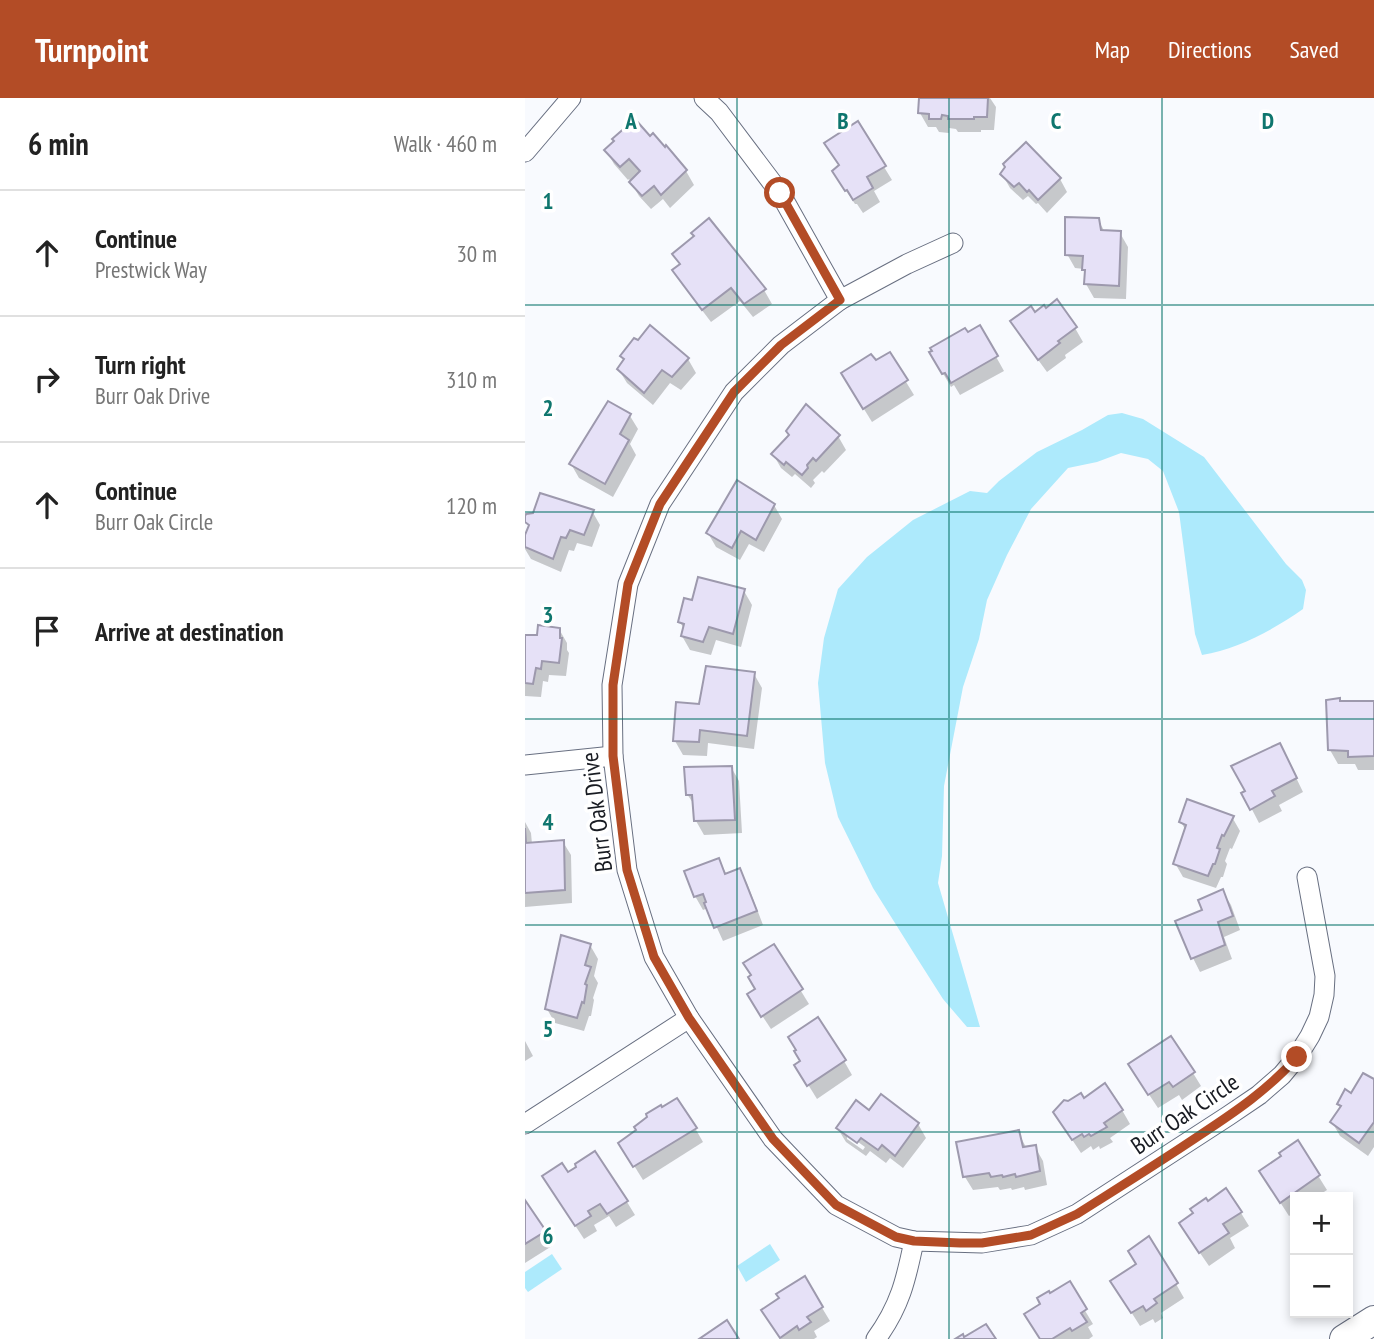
<!DOCTYPE html>
<html lang="en">
<head>
<meta charset="utf-8">
<style>
	:root { --surface:#fff; --page:#f6f6f6; --text:#222; --muted:#767676; --line:#e0e0e0; --accent:#b34c26 }
	body { margin:0; font-family:"PT Sans Narrow",sans-serif; background:var(--page); color:var(--text) }
	.controls { position:absolute; right:21px; bottom:21px; display:grid; overflow:hidden; border-radius:0px; box-shadow:0 4px 10px #0003 }
	.controls button { width:63px; height:63px; display:grid; place-items:center; padding:0; border:0; border-bottom:2px solid var(--line); background:var(--surface); color:var(--text); font:35px sans-serif }
	.stop { position:absolute; width:21px; height:21px; margin:-16px; border:5px solid #b34c26; border-radius:50%; background:#fff }
	.stop.end { background:#b34c26; border-color:#fff; box-shadow:0 2px 7px #0008 }
	.list { margin:0; padding:0; list-style:none }
	h2 { display:flex; justify-content:space-between; align-items:center; height:91px; margin:0; padding:0 28px; font-size:30px }
	h2 small { font-size:23px; font-weight:400; color:var(--muted) }
	.list li { display:grid; grid-template-columns:46px 1fr auto; gap:21px; align-items:center; box-sizing:border-box; height:126px; padding:0 28px; border-top:2px solid var(--line) }
	.list b { display:block; font-size:26px; white-space:nowrap }
	.list p { margin:0; font-size:23px; white-space:nowrap; color:var(--muted) }
	.list em { font-size:23px; font-style:normal; color:var(--muted) }
	.icon { flex:none; width:38px; height:38px; fill:none; stroke:currentColor; stroke-width:2; stroke-linecap:round; stroke-linejoin:round }
	.map { position:relative; flex:none; width:849px; height:1241px; overflow:hidden }
	header { display:flex; align-items:center; gap:42px; box-sizing:border-box; height:98px; padding:0 35px; background:var(--accent); color:#fff }
	header strong { font-size:33px }
	nav { display:flex; gap:38px; margin-inline-start:auto; font-size:24px }
	main { display:flex }
	aside { flex:1; background:var(--surface) }
	.map>svg:first-child { display:block }
</style>
</head>
<body>
<header>
<strong>Turnpoint</strong>
<nav><a>Map</a><a>Directions</a><a>Saved</a></nav>
</header>
<main>
<aside>
<h2>6 min<small>Walk · 460 m</small></h2>
<ul class="list">
<li><svg class="icon" aria-label="ahead" viewBox="0 0 24 24"><path d="M12 20V5M6 11l6-6 6 6"/></svg><div><b>Continue</b><p>Prestwick Way</p></div><em>30 m</em></li>
<li><svg class="icon" aria-label="right" viewBox="0 0 24 24"><path d="M7 20v-9h11M14 6l5 5-5 5"/></svg><div><b>Turn right</b><p>Burr Oak Drive</p></div><em>310 m</em></li>
<li><svg class="icon" aria-label="ahead" viewBox="0 0 24 24"><path d="M12 20V5M6 11l6-6 6 6"/></svg><div><b>Continue</b><p>Burr Oak Circle</p></div><em>120 m</em></li>
<li><svg class="icon" aria-label="arrive" viewBox="0 0 24 24"><path d="M6 21V4h12l-3 4 3 4H6"/></svg><div><b>Arrive at destination</b></div></li>
</ul>
</aside>
<div class="map">
<svg width="849" height="1241" viewBox="0 0 849 1241">
	<rect width="100%" height="100%" fill="#f8fafe"/>
	<g fill="#adeafc">
		<path d="M597,315L618,321L679,359L761,466L777,482L781,492L778,511C748,532 713,551 677,557L670,536L654,414L638,373L623,361L596,355L572,364L543,370L506,411L482,457L462,502L454,541L438,589L419,688L417,758L413,785L455,929H442L418,901L390,857L348,790L313,719L300,665L293,585L299,540L313,491L342,459L388,422L445,393L462,395L474,383L512,354L557,332L583,317Z"/>
		<polygon points="245,1146 255,1162 221,1184 212,1168"/>
		<polygon points="27,1156 37,1171 3,1194 0,1190 0,1174"/>
	</g>
	<g fill="#0003" fill-rule="evenodd">
		<polygon points="396,0 465,0 471,9 469,32 456,32 456,34 433,34 431,31 424,30 424,35 414,34 411,29 403,29 395,15"/>
		<polygon points="125,41 140,52 141,50 161,73 169,87 145,110 138,101 126,111 114,98 104,81 103,82 89,66 81,52"/>
		<polygon points="316,69 359,69 367,82 349,93 355,104 338,115 332,106 330,106 317,87"/>
		<polygon points="477,76 535,81 542,94 522,115 513,105 511,106 503,98 498,102 485,90"/>
		<polygon points="184,122 239,192 247,206 228,219 215,203 186,224 157,186 149,173 156,168 149,156 170,139"/>
		<polygon points="573,122 580,134 595,135 603,149 601,201 569,200 561,186 561,176 559,171 550,170 542,156"/>
		<polygon points="510,217 550,230 558,244 540,257 541,260 522,274 495,237 487,224"/>
		<polygon points="125,230 163,261 171,275 156,292 145,285 128,307 102,285 94,272 100,263 97,258"/>
		<polygon points="455,230 479,273 435,297 429,287 426,289 406,255"/>
		<polygon points="364,256 389,297 347,324 326,290 350,264"/>
		<polygon points="105,318 113,331 105,346 111,357 88,399 54,380 46,366"/>
		<polygon points="265,338 313,338 321,352 299,375 297,373 288,382 290,385 286,390 270,376 267,379 256,370 248,356"/>
		<polygon points="249,407 257,421 239,454 224,446 215,462 191,449 183,435"/>
		<polygon points="67,413 75,427 67,449 52,445 49,453 44,452 36,474 6,461 0,451 0,442 5,429 1,422"/>
		<polygon points="219,493 227,507 216,549 191,542 186,557 165,552 157,538 159,531 155,524 168,504"/>
		<polygon points="34,531 42,545 42,552 44,555 41,578 24,577 23,584 18,583 16,599 0,598 0,539 13,539"/>
		<polygon points="229,576 237,590 229,651 183,645 182,658 158,657 150,643 153,606 175,608"/>
		<polygon points="814,602 816,605 849,605 849,672 833,672 830,666 813,666 805,652"/>
		<polygon points="762,661 778,694 754,707 757,713 734,725 719,696"/>
		<polygon points="206,669 214,683 217,735 179,737 171,723 170,708 162,696"/>
		<polygon points="707,719 715,733 707,751 705,750 700,763 702,766 698,779 696,779 691,790 658,779 650,765 661,733 656,724"/>
		<polygon points="0,724 6,735 7,746 38,744 46,757 47,805 0,809"/>
		<polygon points="194,762 202,777 215,772 222,785 238,827 198,843 183,810 178,812 170,798"/>
		<polygon points="698,794 706,807 715,832 699,839 707,861 675,874 668,860 679,813"/>
		<polygon points="65,847 73,861 69,878 73,885 68,900 69,902 66,918 64,918 59,933 30,925 22,911"/>
		<polygon points="248,848 284,906 246,931 232,910 232,892"/>
		<polygon points="0,943 8,958 0,963"/>
		<polygon points="319,963 327,977 292,1001 271,967"/>
		<polygon points="668,975 676,988 657,1002 654,997 633,1010 613,980"/>
		<polygon points="849,983 849,1049 843,1058 815,1038 807,1024 816,1010 814,1006"/>
		<polygon points="558,1003 597,1012 605,1026 585,1040 588,1044 575,1051 574,1048 568,1052 566,1048 556,1055 538,1028"/>
		<path d="M344,1014L393,1026L401,1040L378,1070L365,1060L361,1065L345,1053L341,1058L321,1044L313,1031ZM322,1036L340,1049L338,1052L322,1041Z"/>
		<polygon points="170,1030 178,1044 118,1082 95,1045"/>
		<polygon points="493,1034 502,1051 510,1049 518,1063 522,1087 500,1092 499,1089 487,1092 486,1090 475,1092 473,1089 448,1092 440,1079"/>
		<polygon points="772,1044 802,1092 791,1099 770,1099 770,1114 764,1118 744,1087 758,1059"/>
		<polygon points="43,1077 102,1104 110,1117 91,1129 84,1118 69,1127 72,1133 59,1141 27,1092"/>
		<polygon points="0,1105 27,1148 0,1165"/>
		<polygon points="682,1105 716,1115 724,1128 705,1140 710,1150 684,1168 664,1139"/>
		<polygon points="279,1180 305,1223 289,1233 292,1239 289,1241 256,1241 247,1227"/>
		<polygon points="544,1186 568,1226 563,1229 568,1238 564,1241 516,1241 517,1207 525,1198"/>
		<polygon points="651,1186 659,1200 636,1215 638,1220 630,1225 628,1221 615,1228 596,1198"/>
	</g>
	<g fill="#e6e1f7" stroke="#9d99ad" stroke-width="2">
		<polygon points="394,0 463,0 462,19 449,19 449,21 423,21 423,18 417,17 416,21 404,21 404,16 393,15"/>
		<polygon points="110,21 125,38 128,35 140,49 141,47 162,72 136,97 129,88 117,98 104,84 115,73 104,61 95,69 79,52 89,43 87,41"/>
		<polygon points="333,23 361,68 342,79 348,90 328,102 322,92 320,93 307,73 314,67 299,45"/>
		<polygon points="501,44 536,80 513,102 504,92 502,94 494,85 489,89 475,76 480,69 478,66"/>
		<polygon points="540,119 574,120 576,132 596,133 594,188 559,186 560,172 557,172 558,158 540,157"/>
		<polygon points="184,120 241,191 219,206 206,190 177,212 147,172 155,166 147,156 169,138 166,135"/>
		<polygon points="532,201 552,229 533,243 535,245 513,262 485,223 506,208 510,214 519,207 521,210"/>
		<polygon points="125,227 164,260 147,279 137,272 119,295 92,271 99,261 95,258 109,240 113,242"/>
		<polygon points="455,227 473,258 426,285 420,275 417,276 404,254 407,253 405,250 440,230 443,234"/>
		<polygon points="365,254 383,282 338,311 316,275 346,256 351,262"/>
		<polygon points="83,303 106,316 95,336 104,342 80,386 44,366"/>
		<polygon points="281,306 315,337 291,363 288,360 282,367 283,370 277,377 261,364 259,367 246,356 264,337 261,333"/>
		<polygon points="212,382 250,406 231,442 216,433 207,450 181,435"/>
		<polygon points="15,395 69,412 59,437 45,432 41,440 36,439 28,461 0,449 0,437 4,427 0,424 0,418 1,416 8,415"/>
		<polygon points="173,479 220,491 208,536 184,529 178,544 156,538 159,526 153,524 159,500 167,502"/>
		<polygon points="13,527 35,530 35,540 37,540 34,565 17,563 16,571 11,570 8,586 0,585 0,537 12,537"/>
		<polygon points="181,568 230,574 222,638 175,632 174,644 148,643 151,604 174,606"/>
		<polygon points="815,600 815,603 849,603 849,658 823,659 823,653 803,652 801,602"/>
		<polygon points="755,645 772,680 747,693 750,698 725,712 716,695 720,693 706,668"/>
		<polygon points="207,668 210,722 169,723 167,697 161,697 159,669"/>
		<polygon points="662,701 709,718 699,738 697,737 692,750 695,751 690,766 688,766 683,778 648,766 661,727 654,724"/>
		<polygon points="0,730 1,745 39,742 40,792 0,795"/>
		<polygon points="194,760 200,776 215,770 232,813 189,830 179,805 181,804 178,796 169,799 159,773"/>
		<polygon points="698,791 708,818 693,824 700,847 666,861 650,823 677,812 673,802"/>
		<polygon points="36,837 66,846 60,867 66,869 60,886 62,887 59,905 57,904 52,920 20,911"/>
		<polygon points="249,846 278,891 236,919 222,896 230,891 223,879 226,877 218,865"/>
		<polygon points="293,919 321,962 282,988 269,967 275,963 269,953 271,952 263,939"/>
		<polygon points="646,938 670,974 648,989 644,984 623,997 603,966"/>
		<polygon points="838,975 849,981 849,1024 834,1045 805,1024 816,1008 812,1006 820,991 826,995"/>
		<polygon points="580,985 598,1012 579,1025 582,1029 566,1038 564,1036 559,1039 557,1036 547,1042 528,1014 539,1002 543,1003 556,995 559,1000"/>
		<polygon points="356,996 394,1025 370,1058 357,1047 353,1052 336,1040 332,1045 311,1030 331,1002 344,1012"/>
		<polygon points="152,1000 172,1030 108,1069 93,1045 111,1032 109,1029 122,1019 121,1016 136,1007 137,1009"/>
		<polygon points="494,1032 498,1049 511,1047 515,1073 491,1079 490,1076 478,1079 477,1077 466,1079 464,1075 438,1079 431,1044"/>
		<polygon points="773,1042 795,1077 755,1105 734,1073 756,1058 754,1055"/>
		<polygon points="70,1053 103,1103 82,1116 75,1106 63,1113 66,1118 50,1128 17,1078 37,1065 43,1074 51,1069 50,1066"/>
		<polygon points="701,1090 717,1114 698,1126 704,1135 674,1155 654,1125 668,1115 665,1111 681,1100 683,1103"/>
		<polygon points="0,1102 21,1133 0,1146"/>
		<polygon points="624,1138 653,1185 629,1201 632,1205 621,1213 618,1208 606,1215 585,1183 611,1166 603,1153"/>
		<polygon points="280,1178 298,1209 282,1219 286,1224 274,1232 272,1228 255,1240 236,1212 254,1200 251,1196"/>
		<polygon points="545,1183 562,1211 556,1215 562,1224 547,1233 545,1230 527,1241 515,1241 499,1216 515,1206 512,1200 524,1193 525,1195"/>
		<polygon points="202,1222 214,1241 174,1241"/>
		<polygon points="461,1226 471,1241 430,1241 438,1236 439,1239"/>
	</g>
	<g fill="none" stroke-linecap="round" stroke-linejoin="round">
		<g stroke="#686f81" stroke-width="21">
			<g id="street">
				<polyline points="179,0 194,14 255,95 315,202"/>
				<polyline points="0,54 46,0"/>
				<polyline points="428,145 382,166 315,202 256,247 209,294 135,406 103,486 87,587 88,658 102,772 129,859 164,920 248,1041 311,1107 371,1139 389,1143 457,1145 506,1137 552,1116 703,1018 734,997 757,977 772,959 785,938 794,919 799,897 800,878 782,779"/>
				<polyline points="0,667 88,658"/>
				<polyline points="0,1026 164,920"/>
				<path d="M351,1241C375,1208 381,1182 389,1143"/>
			</g>
		</g>
		<g stroke="#686f81" stroke-width="30">
			<polyline id="secondary" points="819,1241 849,1222"/>
		</g>
		<use href="#street" stroke="#fff" stroke-width="19"/>
		<use href="#secondary" stroke="#fff" stroke-width="28"/>
	</g>
	<g fill="none" stroke-linecap="round" stroke-linejoin="round">
		<path stroke="#b34c26" stroke-width="9" d="M255,95L315,202L256,247L209,294L135,406L103,486L88,587V658L102,772L129,859L164,920L248,1041L311,1107L371,1139L389,1143L435,1145H457L506,1137L552,1116C593,1090 635,1064 675,1037C710,1014 744,991 772,959"/>
	</g>
	<path fill="none" stroke="#0f766e" stroke-width="2" stroke-opacity="0.55" d="M212,0V1241M424,0V1241M637,0V1241M0,207H849M0,414H849M0,621H849M0,827H849M0,1034H849"/>
	<g text-anchor="middle" stroke-width="7" stroke-linejoin="round" paint-order="stroke">
		<g font-size="24" fill="#181b22" stroke="#fff">
			<text transform="translate(72 714) rotate(-97)" y="8">Burr Oak Drive</text>
			<text transform="translate(660 1016) rotate(-34)" y="8">Burr Oak Circle</text>
		</g>
	</g>
	<g font-size="23" text-anchor="middle" font-weight="bold" fill="#0f766e" stroke="#fff" stroke-width="7" stroke-linejoin="round" paint-order="stroke">
		<text x="106" y="31">A</text>
		<text x="318" y="31">B</text>
		<text x="531" y="31">C</text>
		<text x="743" y="31">D</text>
		<text x="23" y="111">1</text>
		<text x="23" y="318">2</text>
		<text x="23" y="525">3</text>
		<text x="23" y="732">4</text>
		<text x="23" y="939">5</text>
		<text x="23" y="1146">6</text>
	</g>
</svg>
<div class="controls">
<button>+</button>
<button>−</button>
</div>
<div class="stop" style="left:255px;top:95px"></div>
<div class="stop end" style="left:772px;top:959px"></div>
</div>
</main>
</body>
</html>
